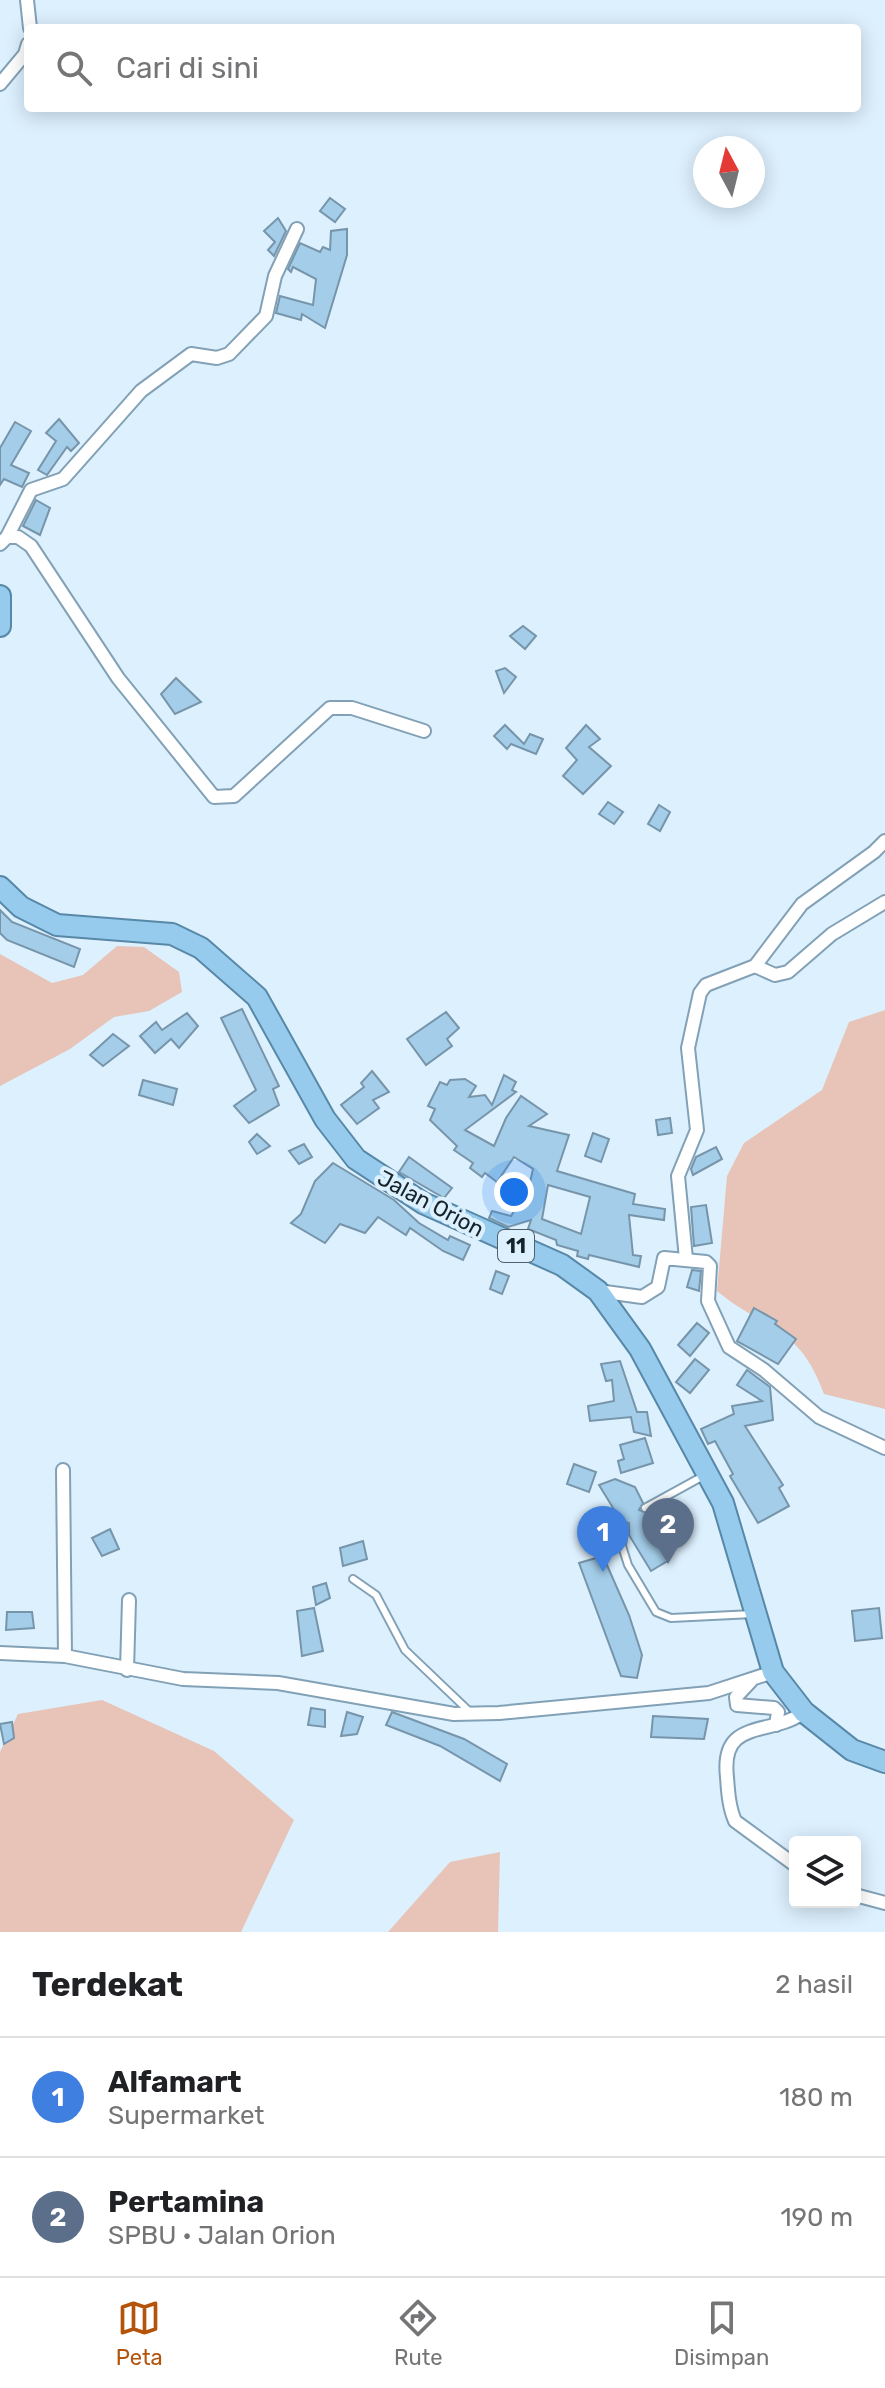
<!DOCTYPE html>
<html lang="id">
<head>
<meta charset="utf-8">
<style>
	:root { --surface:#fff; --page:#f6f6f6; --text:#202124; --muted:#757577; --line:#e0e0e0; --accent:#b45309 }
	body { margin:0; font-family:Rubik,sans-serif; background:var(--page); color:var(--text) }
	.controls { position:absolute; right:24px; bottom:24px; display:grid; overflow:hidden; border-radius:8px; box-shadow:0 4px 20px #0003 }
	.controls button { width:72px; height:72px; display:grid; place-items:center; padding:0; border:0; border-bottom:2px solid var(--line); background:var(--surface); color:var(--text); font:40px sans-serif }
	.compass { position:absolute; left:693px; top:136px; width:72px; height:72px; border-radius:50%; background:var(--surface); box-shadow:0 4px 20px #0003; rotate:353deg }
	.you { position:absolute; left:514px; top:1192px; width:28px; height:28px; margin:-20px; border:6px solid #fff; border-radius:50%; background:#1a73e8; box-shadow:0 0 0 12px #1a73e833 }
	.badge { display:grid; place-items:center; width:52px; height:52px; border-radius:50%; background:var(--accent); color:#fff; font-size:26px; font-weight:700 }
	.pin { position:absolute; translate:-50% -66px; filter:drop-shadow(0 2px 4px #0008) }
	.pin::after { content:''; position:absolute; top:42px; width:28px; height:24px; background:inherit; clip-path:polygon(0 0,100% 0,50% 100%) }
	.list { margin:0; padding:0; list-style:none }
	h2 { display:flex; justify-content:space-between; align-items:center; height:104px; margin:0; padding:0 32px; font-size:34px }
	h2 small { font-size:26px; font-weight:400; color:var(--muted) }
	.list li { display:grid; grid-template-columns:52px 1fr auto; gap:24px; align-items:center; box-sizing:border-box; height:120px; padding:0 32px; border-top:2px solid var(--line) }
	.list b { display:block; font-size:30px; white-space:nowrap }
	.list p { margin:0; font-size:26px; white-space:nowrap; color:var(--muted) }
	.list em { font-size:26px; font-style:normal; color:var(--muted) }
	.icon { flex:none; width:44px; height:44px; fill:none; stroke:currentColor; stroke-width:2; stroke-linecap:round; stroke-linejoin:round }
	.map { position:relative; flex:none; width:885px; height:1932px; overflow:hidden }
	.search { position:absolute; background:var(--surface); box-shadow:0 4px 20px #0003; left:24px; right:24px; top:24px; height:88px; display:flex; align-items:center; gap:20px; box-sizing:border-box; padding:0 28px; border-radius:8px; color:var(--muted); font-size:30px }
	.sheet { height:344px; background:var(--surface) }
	nav { display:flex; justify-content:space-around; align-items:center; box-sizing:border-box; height:112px; border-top:2px solid var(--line); background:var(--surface); font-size:22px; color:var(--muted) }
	nav a { display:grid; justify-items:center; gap:4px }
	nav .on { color:var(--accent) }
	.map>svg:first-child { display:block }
</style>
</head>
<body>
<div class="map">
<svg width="885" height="1932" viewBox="0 0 885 1932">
	<rect width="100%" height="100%" fill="#ddf0fe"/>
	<g fill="#e7c4b7">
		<polygon points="117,946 144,947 179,972 182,992 149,1011 114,1017 70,1049 0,1086 0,954 52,983 83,975"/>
		<path d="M885,1010V1409L824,1394C799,1325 767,1332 717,1291L727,1176L744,1143L822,1090L849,1022Z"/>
		<polygon points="102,1700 214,1751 294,1820 241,1932 0,1932 0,1752 18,1714"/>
		<polygon points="500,1852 498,1932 388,1932 450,1862"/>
	</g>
	<g fill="#a3cde9" stroke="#7795aa" stroke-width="2" fill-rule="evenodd">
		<polygon points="330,198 345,209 335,222 320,211"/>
		<polygon points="278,218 286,231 274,256 268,250 275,242 264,231"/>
		<polygon points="347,229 347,255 325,328 302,314 301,320 276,313 280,296 313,305 316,279 293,267 291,272 288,269 300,243 320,252 323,247 330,250 331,231"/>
		<polygon points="59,419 79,443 71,451 67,447 47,475 38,470 56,441 46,433"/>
		<polygon points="15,422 31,431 11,465 29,473 22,487 4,479 0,485 0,448"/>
		<polygon points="36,500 50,508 40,535 23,526"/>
		<polygon points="523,626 536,636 525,649 510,636"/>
		<polygon points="505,668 516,677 504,693 496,671"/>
		<polygon points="176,678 201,702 175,714 161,694"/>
		<polygon points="505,725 524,744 530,734 543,739 536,754 511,744 507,749 494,736"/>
		<polygon points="586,725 600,739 589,747 611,766 583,794 563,776 577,760 566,748"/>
		<polygon points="608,802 623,812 614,824 599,814"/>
		<polygon points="659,805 670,812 660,831 648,824"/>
		<polygon points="0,910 12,922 80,949 74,967 7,940 0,933"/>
		<polygon points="242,1009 279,1086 273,1089 279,1105 249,1123 234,1106 256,1090 221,1018"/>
		<polygon points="446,1012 459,1028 447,1039 452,1046 426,1065 407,1039"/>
		<polygon points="187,1013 198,1026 179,1048 171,1039 155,1053 140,1036 156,1022 162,1030"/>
		<polygon points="113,1034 129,1046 103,1066 90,1055"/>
		<polygon points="372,1071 389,1092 373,1100 379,1108 357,1124 341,1105 364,1087 361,1083"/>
		<path d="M504,1075L516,1082L512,1090L516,1092L465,1130L494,1146L506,1118L521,1096L547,1114L529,1126L569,1135L557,1171L635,1194L633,1204L665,1209L664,1220L629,1215L633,1255L641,1256L639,1267L589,1255L588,1259L577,1256L578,1251L557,1245L556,1240L528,1229L531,1220L508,1227L489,1218L492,1211L511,1216L529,1187L533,1169L514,1157L497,1182L485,1173L482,1177L470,1168L473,1163L454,1150L457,1146L430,1120L435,1109L428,1106L440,1082L447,1085L450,1080L465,1079L476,1086L469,1097L485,1095L492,1105ZM548,1185L590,1197L581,1234L542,1219Z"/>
		<polygon points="143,1080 177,1089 173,1105 139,1095"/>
		<polygon points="670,1118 672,1133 658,1135 656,1120"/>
		<polygon points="593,1133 609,1139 601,1162 585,1156"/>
		<polygon points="257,1134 270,1146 257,1154 249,1142"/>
		<polygon points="304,1144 312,1157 299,1164 289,1151"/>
		<polygon points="716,1147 722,1159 693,1175 691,1169 696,1157"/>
		<polygon points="409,1157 452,1188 444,1198 399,1172"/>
		<polygon points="333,1163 394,1200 419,1223 448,1240 450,1236 470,1245 463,1260 443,1251 410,1228 406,1235 378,1217 365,1233 340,1224 325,1243 291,1223 301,1214 315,1181"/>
		<polygon points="706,1205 712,1243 694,1246 691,1207"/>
		<polygon points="692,1270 701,1271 699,1291 687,1287"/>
		<polygon points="496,1271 509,1276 502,1294 490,1289"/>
		<polygon points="754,1308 777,1321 775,1324 796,1339 778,1364 737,1341"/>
		<polygon points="697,1323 709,1333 690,1356 678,1345"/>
		<polygon points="695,1359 709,1370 690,1393 676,1382"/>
		<polygon points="620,1361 637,1412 647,1412 651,1436 634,1432 631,1417 590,1421 588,1406 614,1401 612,1380 606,1381 601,1364"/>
		<polygon points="747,1370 770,1387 773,1420 745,1426 783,1485 779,1488 789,1506 758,1523 730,1476 733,1474 715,1441 708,1444 701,1429 734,1414 732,1406 762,1401 737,1385"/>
		<polygon points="645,1438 653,1463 621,1473 618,1461 624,1459 620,1445"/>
		<polygon points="574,1464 596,1472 589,1492 567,1484"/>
		<polygon points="615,1479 635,1487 643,1503 639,1510 647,1513 669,1560 651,1571 629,1535 629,1523 621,1521 599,1485"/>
		<polygon points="110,1529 119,1549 102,1556 92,1538"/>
		<polygon points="363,1541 367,1559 343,1566 340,1548"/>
		<polygon points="603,1556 629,1615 642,1655 637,1678 621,1676 579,1563"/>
		<polygon points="326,1583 330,1598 316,1605 313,1587"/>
		<polygon points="314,1608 323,1651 302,1656 297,1611"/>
		<polygon points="879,1608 882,1638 855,1641 852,1611"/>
		<polygon points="7,1612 32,1612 34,1628 6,1630"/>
		<polygon points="311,1708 325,1710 325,1727 308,1725"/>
		<polygon points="347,1712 363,1717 357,1734 341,1736"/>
		<polygon points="392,1712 464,1739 507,1764 500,1781 440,1746 386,1725"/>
		<polygon points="653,1716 708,1719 704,1739 651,1737"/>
		<polygon points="12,1722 14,1738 4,1744 0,1724"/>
	</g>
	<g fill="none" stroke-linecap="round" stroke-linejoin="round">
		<g stroke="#82a1b6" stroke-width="10">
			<g id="service">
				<polyline points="645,1508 705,1475"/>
				<polyline points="624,1526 622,1546 628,1565 656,1612 671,1618 753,1614"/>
				<polyline points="353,1579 376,1595 405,1650 471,1713"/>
			</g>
		</g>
		<g stroke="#82a1b6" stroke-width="16">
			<g id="minor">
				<polyline points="27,0 30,28"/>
				<polyline points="0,84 25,54 28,44"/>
				<polyline points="7,537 18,537 31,546 118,678 214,797 234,796 330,708 352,708 424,731"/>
				<polyline points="0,544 7,537 31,490 63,479 141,391 191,354 217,358 229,354 266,316 275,276 297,229"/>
				<polyline points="755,966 775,975 788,972 832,934 885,902"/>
				<polyline points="686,1259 678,1176 697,1130 688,1048 700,993 706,985 755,966 802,904 874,852 885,841"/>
				<polyline points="598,1291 642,1297 658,1287 664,1258 706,1262 710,1266 708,1301 729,1347 764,1370 819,1417 885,1448"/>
				<polyline points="63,1470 65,1656"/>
				<polyline points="0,1653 65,1656 183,1679 278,1683 454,1714 499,1713 709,1693 773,1672"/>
				<polyline points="127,1670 129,1600"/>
				<polyline points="751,1681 736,1697 737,1705 774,1708 778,1712 776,1725"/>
				<path d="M795,1865L735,1821C729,1807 728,1792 727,1777C720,1717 771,1737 804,1712"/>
				<polyline points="855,1895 885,1903"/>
			</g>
		</g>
		<g stroke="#5888a7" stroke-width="24">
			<g id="trunk">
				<polyline points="0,596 0,626"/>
				<polyline points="0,887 21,907 57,925 172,934 201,948 257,997 325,1119 356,1159 423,1203 562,1265 598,1291 640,1349 723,1503 773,1672 804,1712 852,1750 885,1762"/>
			</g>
		</g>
		<use href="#service" stroke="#fff" stroke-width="6"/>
		<use href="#minor" stroke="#fff" stroke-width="12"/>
		<use href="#trunk" stroke="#96cbee" stroke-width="20"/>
	</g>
	<g text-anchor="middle" stroke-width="8" stroke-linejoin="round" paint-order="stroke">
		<rect fill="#ddf0fe" stroke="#52606a" stroke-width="2" x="498" y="1230" width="36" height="32" rx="6"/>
		<g font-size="20" font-weight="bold" fill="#17232b">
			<text x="516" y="1253">11</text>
		</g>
		<g font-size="22" fill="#17232b" stroke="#ddf0fe">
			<text transform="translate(431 1203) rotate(28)" y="8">Jalan Orion</text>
		</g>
	</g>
</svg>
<div class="controls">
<button><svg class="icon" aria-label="layers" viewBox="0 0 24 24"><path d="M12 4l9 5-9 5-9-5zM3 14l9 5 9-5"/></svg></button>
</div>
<svg class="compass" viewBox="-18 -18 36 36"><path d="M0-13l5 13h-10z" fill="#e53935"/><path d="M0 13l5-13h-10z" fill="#757577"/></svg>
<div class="you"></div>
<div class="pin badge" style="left:603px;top:1572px;background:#3f7fe0">1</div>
<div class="pin badge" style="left:668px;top:1564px;background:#5c6f8a">2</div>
<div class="search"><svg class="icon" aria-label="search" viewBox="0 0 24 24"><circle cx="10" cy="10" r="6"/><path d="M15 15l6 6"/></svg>Cari di sini</div>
</div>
<section class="sheet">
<h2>Terdekat<small>2 hasil</small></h2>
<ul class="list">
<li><span class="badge" style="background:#3f7fe0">1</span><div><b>Alfamart</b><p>Supermarket</p></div><em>180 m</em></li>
<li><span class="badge" style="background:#5c6f8a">2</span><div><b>Pertamina</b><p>SPBU · Jalan Orion</p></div><em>190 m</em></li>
</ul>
</section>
<nav>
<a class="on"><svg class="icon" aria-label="map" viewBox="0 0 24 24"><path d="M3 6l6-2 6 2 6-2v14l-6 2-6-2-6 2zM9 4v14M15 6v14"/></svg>Peta</a>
<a><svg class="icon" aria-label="directions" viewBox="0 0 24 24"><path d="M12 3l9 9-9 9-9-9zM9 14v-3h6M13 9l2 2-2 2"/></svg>Rute</a>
<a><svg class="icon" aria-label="saved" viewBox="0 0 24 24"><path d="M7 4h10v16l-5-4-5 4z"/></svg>Disimpan</a>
</nav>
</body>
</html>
